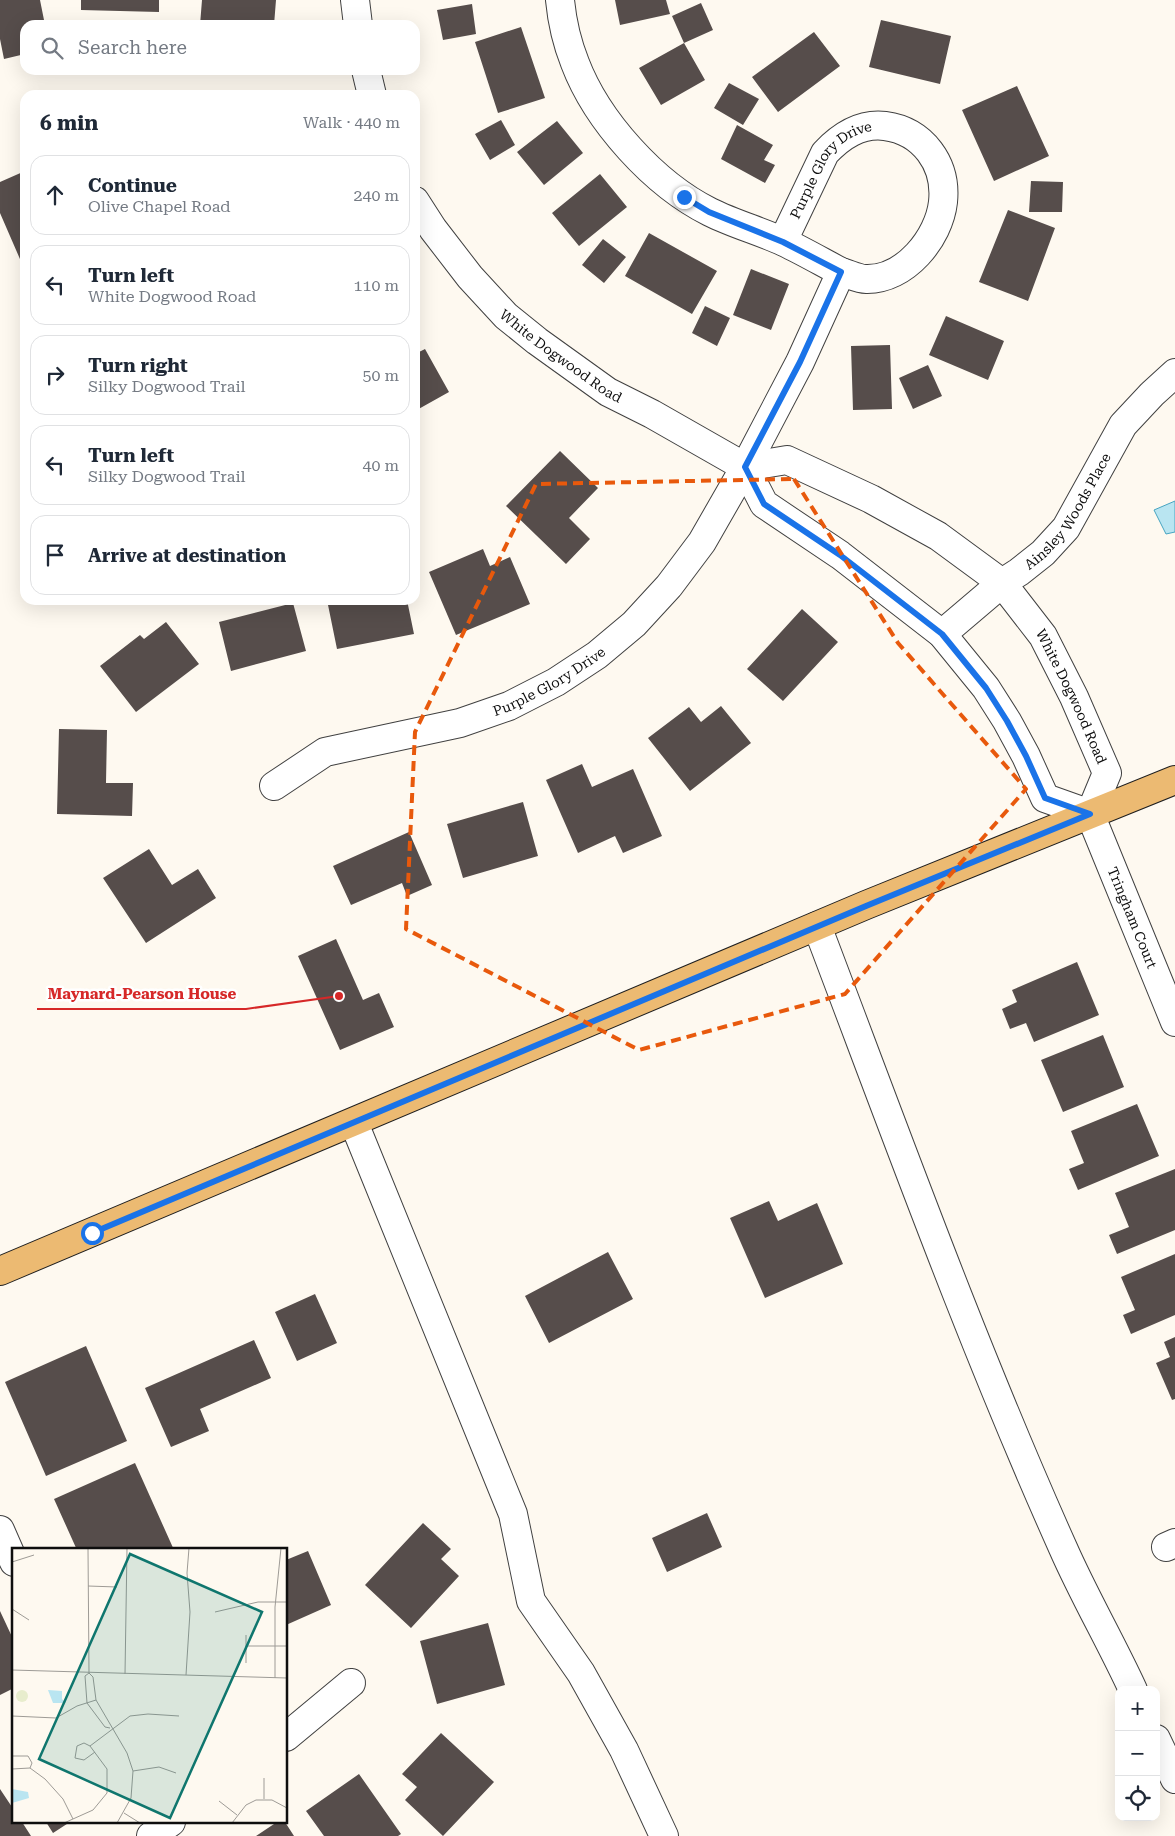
<!DOCTYPE html>
<meta charset="utf-8">
<style>
:root{--surface:#fff;--page:#f6f6f7;--text:#1f2937;--muted:#747a83;--line:#e0e1e3}
body{margin:0;font-family:"Roboto Serif",serif;background:var(--page);color:var(--text)}
.controls{position:absolute;right:15px;bottom:15px;display:grid;overflow:hidden;border-radius:10px;box-shadow:0 5px 20px #0002}
.controls button{width:45px;height:45px;display:grid;place-items:center;padding:0;border:0;border-bottom:1px solid var(--line);background:var(--surface);color:var(--text);font:25px sans-serif}
.stop{position:absolute;width:15px;height:15px;margin:-11px;border:4px solid #1a73e8;border-radius:50%;background:#fff}
.stop.end{background:#1a73e8;border-color:#fff;box-shadow:0 1px 5px #0008}
.list{margin:0;padding:0;list-style:none}
h2{display:flex;justify-content:space-between;align-items:center;height:65px;margin:0;padding:0 20px;font-size:21px}
h2 small{font-size:16px;font-weight:400;color:var(--muted)}
.list li{display:grid;grid-template-columns:32px 1fr auto;gap:15px;align-items:center;box-sizing:border-box;height:80px;margin:0 10px 10px;padding:0 10px;border:1px solid var(--line);border-radius:15px}
.list b{display:block;font-size:19px;white-space:nowrap}
.list p{margin:0;font-size:16px;white-space:nowrap;color:var(--muted)}
.list em{font-size:16px;font-style:normal;color:var(--muted)}
.icon{flex:none;width:28px;height:28px;fill:none;stroke:currentColor;stroke-width:2;stroke-linecap:round;stroke-linejoin:round}
.map{position:relative;flex:none;width:1175px;height:1836px;overflow:hidden}
.search{position:absolute;background:var(--surface);box-shadow:0 5px 20px #0002;left:20px;top:20px;width:400px;height:55px;display:flex;align-items:center;gap:12px;box-sizing:border-box;padding:0 18px;border-radius:15px;color:var(--muted);font-size:19px}
.panel{position:absolute;background:var(--surface);box-shadow:0 5px 20px #0002;left:20px;top:90px;width:400px;height:515px;border-radius:15px}
.map>svg:first-child{display:block}
.water{fill:#b9e5f1;stroke:#47a4c1}
.building{fill:#564d4b}
.lines{fill:none;stroke-linecap:round;stroke-linejoin:round}
.minor-casing{stroke:#414141;stroke-width:30}
.major-casing{stroke:#1f1f1f;stroke-width:30}
.minor{stroke:#fff;stroke-width:28}
.major{stroke:#ecba72;stroke-width:28}
.route{stroke:#1a73e8;stroke-width:6}
.marked{fill:none;stroke:#e8590c;stroke-width:4;stroke-dasharray:10 6;stroke-linejoin:round}
.labels{text-anchor:middle;dominant-baseline:central;stroke-width:5;stroke-linejoin:round;paint-order:stroke}
.street-label{font-size:14px;fill:#0e0e0e;stroke:#fff}
.inset-road{fill:none;stroke:#9e9b96;stroke-width:1}
.view{fill:#0f766e;fill-opacity:0.15;stroke:#0f766e;stroke-width:2.5}
.inset-edge{fill:none;stroke:#0e0e0e;stroke-width:2.5}
.leader{fill:none;stroke:#d62828;stroke-width:2}
.callout-dot{fill:#d62828;stroke:#fff;stroke-width:2}
.callout-label{font-size:15px;text-anchor:middle;font-weight:bold;fill:#d62828;stroke:#fff;stroke-width:5;stroke-linejoin:round;paint-order:stroke}
</style>
<div class="map">
<svg width="1175" height="1836" viewBox="0 0 1175 1836">
<rect width="100%" height="100%" fill="#fef9f0"/>
<path class="water" d="M1175,501V532L1166,534L1154,510Z"/>
<path class="building" d="M0,0H40L45,25H25V54L4,59L0,39Z
M81,0H159V12L81,10Z
M202,0H276L274,25H200Z
M615,0H666L670,14L620,25Z
M701,3L713,30L684,43L672,16Z
M472,4L476,34L443,40L437,10Z
M881,20L951,36L940,84L869,67Z
M521,27L545,98L498,113L475,42Z
M814,32L840,66L778,112L752,77Z
M684,43L705,80L661,105L639,68Z
M729,83L759,99L743,125L714,108Z
M1017,86L1049,156L994,181L962,110Z
M501,120L515,145L490,160L475,134Z
M557,121L583,153L544,185L517,152Z
M737,125L773,145L764,160L775,165L765,183L721,159Z
M25,171V265L23,266L0,213V182Z
M600,174L627,207L579,246L552,213Z
M1031,181L1063,182L1062,212H1029Z
M1008,210L1055,228L1028,301L979,282Z
M649,233L717,271L692,314L625,276Z
M603,239L626,257L604,283L582,265Z
M751,269L789,284L771,330L733,315Z
M705,306L730,318L717,346L692,333Z
M946,316L1004,341L988,380L929,355Z
M890,345L892,409L853,410L851,346Z
M425,349L449,392L415,411V354Z
M928,365L942,396L913,409L899,378Z
M560,451L598,488L569,518L590,539L566,564L506,506Z
M483,549L490,566L510,557L530,604L456,635L429,572Z
M327,600H407L414,634L337,649Z
M293,603L306,651L231,671L219,622Z
M802,609L838,642L783,701L747,669Z
M166,622L199,664L136,712L100,666L140,635L144,639Z
M721,706L751,743L690,791L648,738L689,707L701,722Z
M59,729L107,730L106,783H133L132,816L57,814Z
M582,764L592,787L633,769L662,836L623,853L615,836L578,853L546,780Z
M523,802L538,856L463,878L447,824Z
M409,832L432,885L407,896L402,883L351,905L333,866Z
M149,849L172,885L198,869L216,898L146,943L103,878Z
M336,939L363,1000L379,993L394,1027L340,1050L298,956Z
M1077,962L1099,1015L1034,1042L1026,1023L1010,1029L1002,1009L1017,1002L1012,990Z
M1103,1035L1124,1087L1063,1112L1041,1060Z
M1137,1104L1159,1156L1078,1190L1069,1169L1084,1163L1071,1131Z
M1175,1169V1230L1117,1254L1109,1235L1129,1227L1115,1193Z
M769,1201L778,1221L817,1203L843,1264L765,1298L730,1218Z
M608,1252L633,1299L549,1343L525,1296Z
M1175,1254V1315L1131,1334L1123,1315L1135,1310L1121,1277Z
M315,1294L337,1343L297,1361L275,1312Z
M1175,1337V1399L1172,1400L1156,1363L1170,1357L1164,1342Z
M254,1340L271,1378L200,1409L209,1431L171,1447L145,1388Z
M86,1346L127,1441L46,1476L5,1382Z
M135,1463L174,1550H77L54,1499Z
M707,1513L722,1547L667,1572L652,1538Z
M423,1523L451,1549L441,1559L459,1576L411,1628L365,1585Z
M308,1551L331,1605L286,1625V1560Z
M0,1611L14,1641V1688L0,1695Z
M488,1623L505,1685L437,1704L420,1641Z
M441,1733L494,1782L443,1836L405,1800L417,1787L402,1774Z
M359,1774L401,1834L398,1836H324L306,1811Z
M0,1789L14,1810V1822H22L31,1836H0Z
M46,1822H70L53,1833Z
M277,1822H285L294,1836H256Z"/>
<g class="lines">
<defs>
<g id="minor">
<path d="M355,0L358,25"/>
<path d="M366,70L372,95"/>
<path id="s1" d="M415,201L433,229L470,277L506,316L537,341L608,392L652,414L745,467L764,504L840,555L942,634L986,688L1007,721L1026,756L1045,798L1090,814"/>
<path id="s2" d="M783,241L825,153C841,136 860,123 885,126C923,131 947,164 943,202C939,238 905,280 866,279C858,279 849,274 841,272"/>
<path id="s3" d="M745,467L787,460L871,499L938,536L1002,583L1043,636L1074,697L1107,773L1090,814"/>
<path id="s4" d="M942,634L1002,583L1019,572L1043,553L1066,528L1123,425L1152,394L1175,373"/>
<path id="s5" d="M274,786L325,752L460,723L509,706L556,682L597,655L634,624L669,586L702,542L745,467L800,362L841,272C822,262 803,251 784,242C760,231 734,224 710,212C654,184 597,121 575,63C567,43 562,21 560,0"/>
<path id="s6" d="M1090,814L1175,1022"/>
<path d="M817,926C896,1134 972,1345 1063,1548C1084,1596 1111,1642 1133,1690"/>
<path d="M354,1123L513,1514L531,1601L581,1673L624,1750L664,1836"/>
<path d="M0,1530L14,1562"/>
<path d="M1166,1547L1175,1543"/>
<path d="M286,1737L351,1683"/>
<path d="M1156,1739L1175,1779"/>
<path d="M151,1836L171,1822"/>
</g>
<path id="major" d="M0,1271L866,905L1175,780"/>
</defs>
<use href="#minor" class="minor-casing"/>
<use href="#major" class="major-casing"/>
<use href="#minor" class="minor"/>
<use href="#major" class="major"/>
</g>
<g class="lines">
<path class="route" d="M92,1233L866,906L1090,814L1045,798L1026,756L1007,721L986,688L942,634L840,555L764,504L745,467L800,362L841,272L783,242L709,212L684,197"/>
</g>
<path class="marked" d="M794,479L898,643L1026,789L845,994L639,1050L406,929L415,732L536,484Z"/>
<g class="labels">
<g class="street-label">
<text stroke="none"><textPath href="#s2" startOffset="89">Purple Glory Drive</textPath></text>
<text stroke="none"><textPath href="#s1" startOffset="215">White Dogwood Road</textPath></text>
<text stroke="none"><textPath href="#s4" startOffset="178">Ainsley Woods Place</textPath></text>
<text stroke="none"><textPath href="#s5" startOffset="298">Purple Glory Drive</textPath></text>
<text stroke="none"><textPath href="#s3" startOffset="425">White Dogwood Road</textPath></text>
<text stroke="none"><textPath href="#s6" startOffset="112">Tringham Court</textPath></text>
</g>
</g>
<g transform="translate(12 1548)">
<rect width="275" height="275" fill="#fef9f0"/>
<path d="M4 148a6 6 0 1 1 12 0a6 6 0 1 1-12 0Z" fill="#e8edcd"/>
<path d="M36,142L50,143V151L54,155H41ZM0,241L16,244L17,250L0,255Z" fill="#b9e5f1"/>
<path class="inset-road" d="M76,1L77,125M0,14L22,7M76,38L105,39M0,61L17,72M203,64L246,54H275M234,98H275M234,115V87M0,122L275,130M77,125L81,129L84,152L115,205L121,223L119,250L105,275M77,125L73,128L75,155L93,179L98,180M113,126L115,0M174,127L178,64L175,25L177,0M263,130V59L269,0M0,168L44,170L65,158L84,152M78,198L72,195L65,198L63,210L72,212L83,204M0,208H16L20,215L18,220M0,221L18,220L33,231L51,251L61,271M121,223L147,219L164,225M252,251V230M207,253L225,267M112,265L128,275M52,275L81,262L95,245V221L78,198L118,168L136,166L167,168M220,275L234,257L244,252H260L275,260"/>
<path class="view" d="M118,6L250,64L158,270L27,211Z"/>
<rect width="275" height="275" class="inset-edge"/>
</g>
<path class="leader" d="M339 996L246 1009H37"/>
<circle class="callout-dot" cx="339" cy="996" r="5"/>
<g class="callout-label">
<text x="142" y="999">Maynard-Pearson House</text>
</g>
</svg>
<div class="controls">
<button>+</button>
<button>−</button>
<button><svg class="icon" aria-label="locate" viewBox="0 0 24 24"><circle cx="12" cy="12" r="6"/><path d="M12 2v4M12 18v4M2 12h4M18 12h4"/></svg></button>
</div>
<div class="stop" style="left:92px;top:1233px"></div>
<div class="stop end" style="left:684px;top:197px"></div>
<div class="search"><svg class="icon" aria-label="search" viewBox="0 0 24 24"><circle cx="10" cy="10" r="6"/><path d="M15 15l6 6"/></svg>Search here</div>
<section class="panel">
<h2>6 min<small>Walk · 440 m</small></h2>
<ul class="list">
<li><svg class="icon" aria-label="ahead" viewBox="0 0 24 24"><path d="M12 20V5M6 11l6-6 6 6"/></svg><div><b>Continue</b><p>Olive Chapel Road</p></div><em>240 m</em></li>
<li><svg class="icon" aria-label="left" viewBox="0 0 24 24"><path d="M17 20v-9H6M10 6l-5 5 5 5"/></svg><div><b>Turn left</b><p>White Dogwood Road</p></div><em>110 m</em></li>
<li><svg class="icon" aria-label="right" viewBox="0 0 24 24"><path d="M7 20v-9h11M14 6l5 5-5 5"/></svg><div><b>Turn right</b><p>Silky Dogwood Trail</p></div><em>50 m</em></li>
<li><svg class="icon" aria-label="left" viewBox="0 0 24 24"><path d="M17 20v-9H6M10 6l-5 5 5 5"/></svg><div><b>Turn left</b><p>Silky Dogwood Trail</p></div><em>40 m</em></li>
<li><svg class="icon" aria-label="arrive" viewBox="0 0 24 24"><path d="M6 21V4h12l-3 4 3 4H6"/></svg><div><b>Arrive at destination</b></div></li>
</ul>
</section>
</div>
